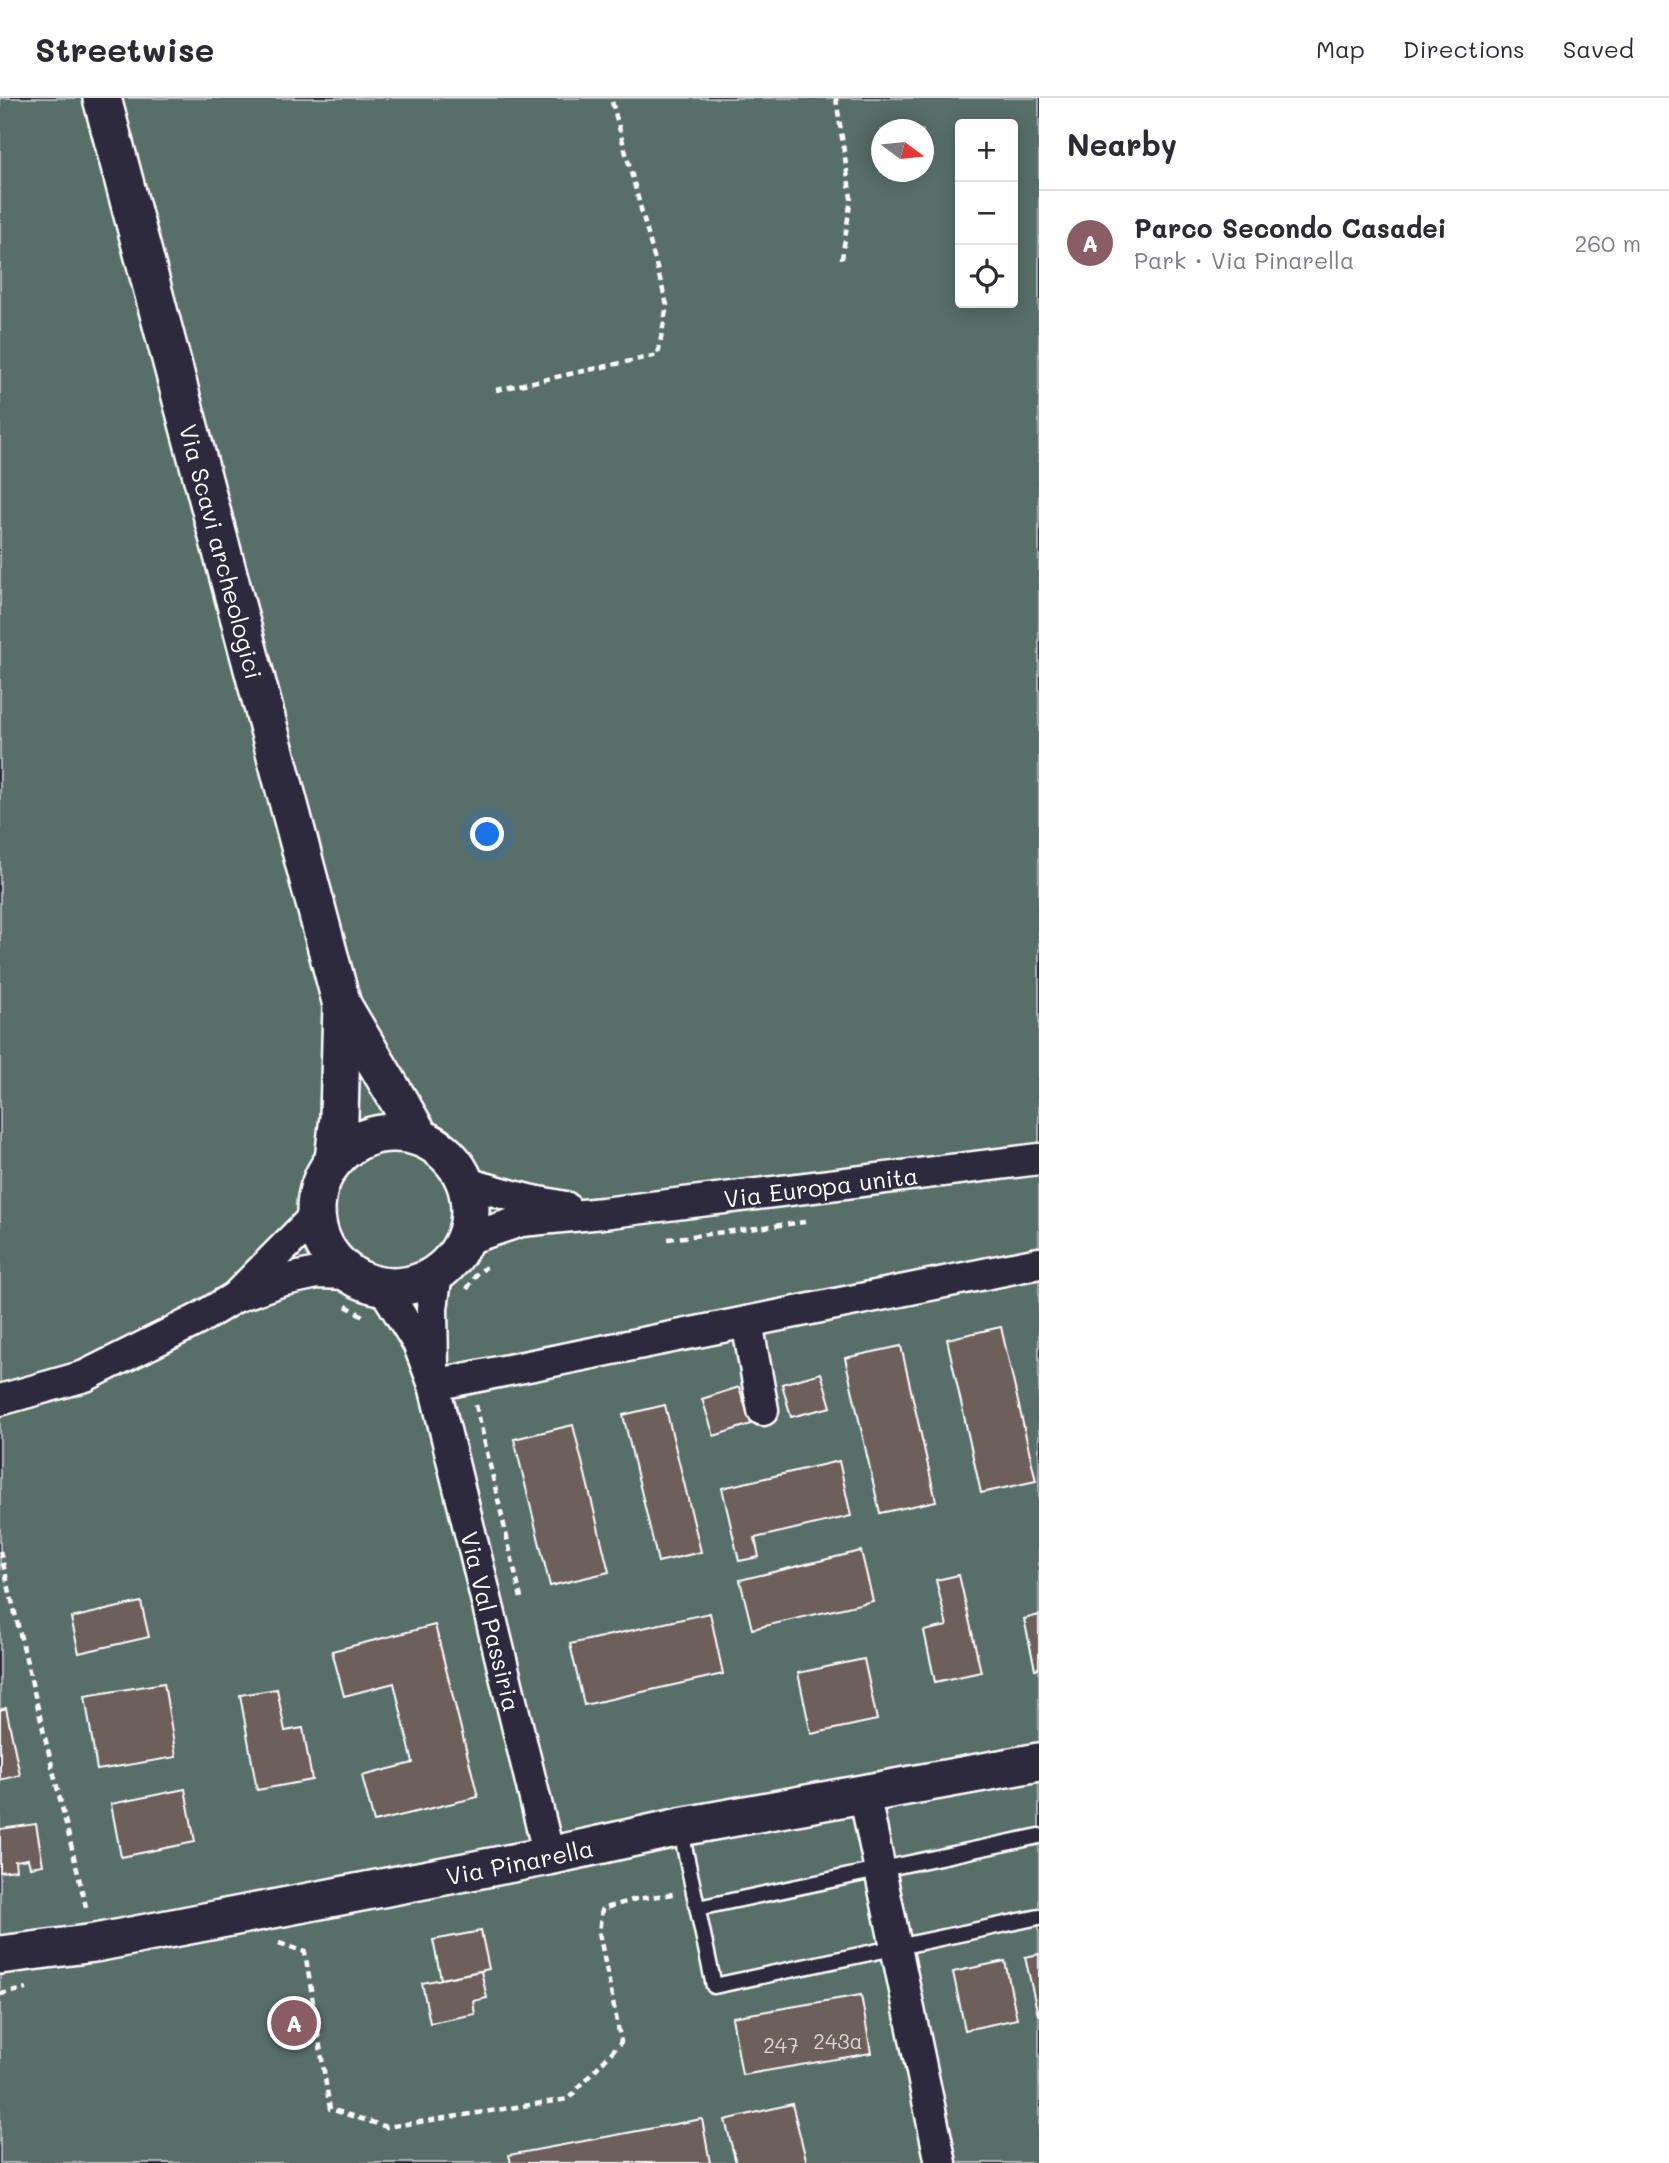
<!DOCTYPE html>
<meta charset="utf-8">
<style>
:root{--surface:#fff;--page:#f2f2f3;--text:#2b2b33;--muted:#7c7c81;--line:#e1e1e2;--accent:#8a5d65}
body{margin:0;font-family:Mali,sans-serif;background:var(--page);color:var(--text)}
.controls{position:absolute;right:21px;top:21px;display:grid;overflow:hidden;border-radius:7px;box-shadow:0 4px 18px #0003}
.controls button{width:63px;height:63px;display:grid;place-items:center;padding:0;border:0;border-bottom:2px solid var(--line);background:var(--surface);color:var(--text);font:35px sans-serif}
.compass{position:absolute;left:871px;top:21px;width:63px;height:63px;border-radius:50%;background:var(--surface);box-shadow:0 4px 18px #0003;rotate:105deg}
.you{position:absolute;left:488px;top:737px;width:24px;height:24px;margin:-18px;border:5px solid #fff;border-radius:50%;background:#1a73e8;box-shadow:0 0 0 10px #1a73e833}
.badge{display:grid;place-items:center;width:46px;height:46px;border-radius:50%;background:var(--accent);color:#fff;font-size:23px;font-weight:700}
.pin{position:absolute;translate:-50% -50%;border:4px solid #fff;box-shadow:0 2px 7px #0006}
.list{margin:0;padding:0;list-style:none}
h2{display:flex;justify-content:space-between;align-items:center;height:91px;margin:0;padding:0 28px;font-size:30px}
h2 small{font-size:23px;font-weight:400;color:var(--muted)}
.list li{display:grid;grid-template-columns:46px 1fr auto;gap:21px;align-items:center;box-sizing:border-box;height:105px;padding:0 28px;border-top:2px solid var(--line)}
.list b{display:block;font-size:26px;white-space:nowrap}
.list p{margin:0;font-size:23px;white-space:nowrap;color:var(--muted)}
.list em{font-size:23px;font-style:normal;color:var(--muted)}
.icon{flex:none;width:38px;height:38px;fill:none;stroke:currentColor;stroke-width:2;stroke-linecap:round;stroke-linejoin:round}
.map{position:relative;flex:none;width:1039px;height:2065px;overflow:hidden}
header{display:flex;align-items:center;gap:42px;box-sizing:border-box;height:98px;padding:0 35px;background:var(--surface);border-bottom:2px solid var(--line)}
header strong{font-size:33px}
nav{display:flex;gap:38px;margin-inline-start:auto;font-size:24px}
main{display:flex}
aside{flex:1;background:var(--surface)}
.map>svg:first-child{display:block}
.green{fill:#596e67;stroke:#acb6b3;stroke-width:2;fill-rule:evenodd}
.building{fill:#6d5e5a;stroke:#fff;stroke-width:2}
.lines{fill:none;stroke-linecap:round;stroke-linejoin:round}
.service-casing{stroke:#fff;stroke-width:19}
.minor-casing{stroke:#fff;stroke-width:35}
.tertiary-casing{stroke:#fff;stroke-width:42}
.path{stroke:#fff;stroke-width:4.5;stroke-dasharray:7 5;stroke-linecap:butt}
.service{stroke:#2f2a3d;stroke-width:14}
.minor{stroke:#2f2a3d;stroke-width:30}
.tertiary{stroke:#2f2a3d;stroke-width:37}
.labels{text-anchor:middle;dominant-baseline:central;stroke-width:6;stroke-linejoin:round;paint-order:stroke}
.number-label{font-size:21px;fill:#dad7d6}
.street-label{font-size:24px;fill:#fff;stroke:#2f2a3d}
</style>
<header>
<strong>Streetwise</strong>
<nav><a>Map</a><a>Directions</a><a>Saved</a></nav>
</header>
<main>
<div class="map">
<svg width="1039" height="2065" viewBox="0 0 1039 2065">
<rect width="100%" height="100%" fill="#2f2a3d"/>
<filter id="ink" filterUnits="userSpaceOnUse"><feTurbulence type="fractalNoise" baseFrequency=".0143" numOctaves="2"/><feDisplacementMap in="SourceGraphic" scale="14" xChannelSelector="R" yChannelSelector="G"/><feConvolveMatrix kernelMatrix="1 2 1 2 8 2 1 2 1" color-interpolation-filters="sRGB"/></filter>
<g filter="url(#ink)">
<path class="green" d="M0,0H1039V2065H0ZM960,26H1013V205H960ZM881,32H923V74H881Z"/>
<path class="building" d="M1001,1229L1036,1383L981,1395L947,1241Z
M901,1248L936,1403L880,1415L845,1260Z
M821,1275L831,1309L791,1319L782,1286Z
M739,1289L751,1326L714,1338L702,1301Z
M665,1307L701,1454L658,1464L623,1317Z
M573,1327L609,1474L550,1488L514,1341Z
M839,1363L851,1418L755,1440L759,1459L739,1463L722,1390Z
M861,1453L873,1503L752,1531L740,1482Z
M959,1477L981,1574L935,1584L924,1533L947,1528L936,1482Z
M141,1504L149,1539L79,1555L71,1520Z
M710,1515L723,1576L584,1607L570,1546Z
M1039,1517V1570L1035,1571L1024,1521Z
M435,1527L478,1699L374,1724L362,1678L413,1665L394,1585L344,1598L332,1553Z
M864,1561L877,1622L811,1636L798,1575Z
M164,1585L176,1659L97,1672L85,1598Z
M277,1591L285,1633L303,1630L312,1682L257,1692L240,1597Z
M6,1610L20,1677L0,1682V1612Z
M185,1691L195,1744L121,1759L111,1706Z
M36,1726L43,1767L30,1769L28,1761L15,1763L16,1772L0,1774V1731Z
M481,1833L489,1871L441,1881L433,1842Z
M1039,1856V1917H1038L1025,1859Z
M1005,1863L1017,1921L965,1932L953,1874Z
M481,1873L487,1900L473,1903L475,1916L430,1925L422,1885Z
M861,1897L871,1955L742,1977L732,1919Z
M792,2006L807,2065H736L725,2022Z
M702,2021L710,2065H511L509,2057Z"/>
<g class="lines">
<defs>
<path id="service" d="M680,1729L714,1888L1039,1819
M698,1810L1039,1738"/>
<g id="minor">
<path d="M466,1085L528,1102L565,1109"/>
<path d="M316,1117L235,1199L280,1183L317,1175L350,1176"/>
<path id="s1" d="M464,1142L521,1123L603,1115L1039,1061"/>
<path id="s2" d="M383,1189L418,1245L434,1287L549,1758"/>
<path d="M747,1224L763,1312"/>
<path d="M433,1269L432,1210L437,1175"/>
<path d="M434,1287L1039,1165"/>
<path d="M0,1302L85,1278L197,1222L235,1199"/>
<path d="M864,1695L941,2065"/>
</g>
<g id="tertiary">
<path id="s3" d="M102,0L342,907L339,1019L334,1062"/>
<path d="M342,907L420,1039"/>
<circle cx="393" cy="1112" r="77"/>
<path id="s4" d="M0,1857L95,1845L549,1758L680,1729L1039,1664"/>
</g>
</defs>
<use href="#service" class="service-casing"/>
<use href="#minor" class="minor-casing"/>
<use href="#tertiary" class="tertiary-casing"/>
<path class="path" d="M836,0L851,100L842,161
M496,292L658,257L667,207L611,0
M668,1141L805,1124
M467,1191L476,1177L486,1169
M346,1208L363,1218
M476,1307L521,1500
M0,1453L87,1813
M279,1845L305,1854L330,2011L387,2029L568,2001L621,1944L599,1834L602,1811L636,1801L673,1796
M0,1896L27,1891"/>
<use href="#service" class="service"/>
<use href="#minor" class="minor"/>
<use href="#tertiary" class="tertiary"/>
</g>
</g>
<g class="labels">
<g class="number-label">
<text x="838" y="1942">243a</text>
<text x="781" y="1946">247</text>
</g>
<g class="street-label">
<text stroke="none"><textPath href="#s3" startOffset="469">Via Scavi archeologici</textPath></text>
<text stroke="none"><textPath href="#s1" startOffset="362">Via Europa unita</textPath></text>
<text stroke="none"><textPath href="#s2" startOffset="354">Via Val Passiria</textPath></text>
<text stroke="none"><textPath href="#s4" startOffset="528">Via Pinarella</textPath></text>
</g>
</g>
</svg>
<div class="controls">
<button>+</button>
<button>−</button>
<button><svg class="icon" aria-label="locate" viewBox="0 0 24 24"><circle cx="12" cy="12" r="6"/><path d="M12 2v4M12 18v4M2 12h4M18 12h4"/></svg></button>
</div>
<svg class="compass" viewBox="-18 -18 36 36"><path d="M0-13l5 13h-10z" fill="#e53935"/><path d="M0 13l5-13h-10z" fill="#7c7c81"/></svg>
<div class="you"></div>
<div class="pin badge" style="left:294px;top:1925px">A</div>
</div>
<aside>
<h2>Nearby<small></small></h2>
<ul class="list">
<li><span class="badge">A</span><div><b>Parco Secondo Casadei</b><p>Park · Via Pinarella</p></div><em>260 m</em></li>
</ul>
</aside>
</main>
